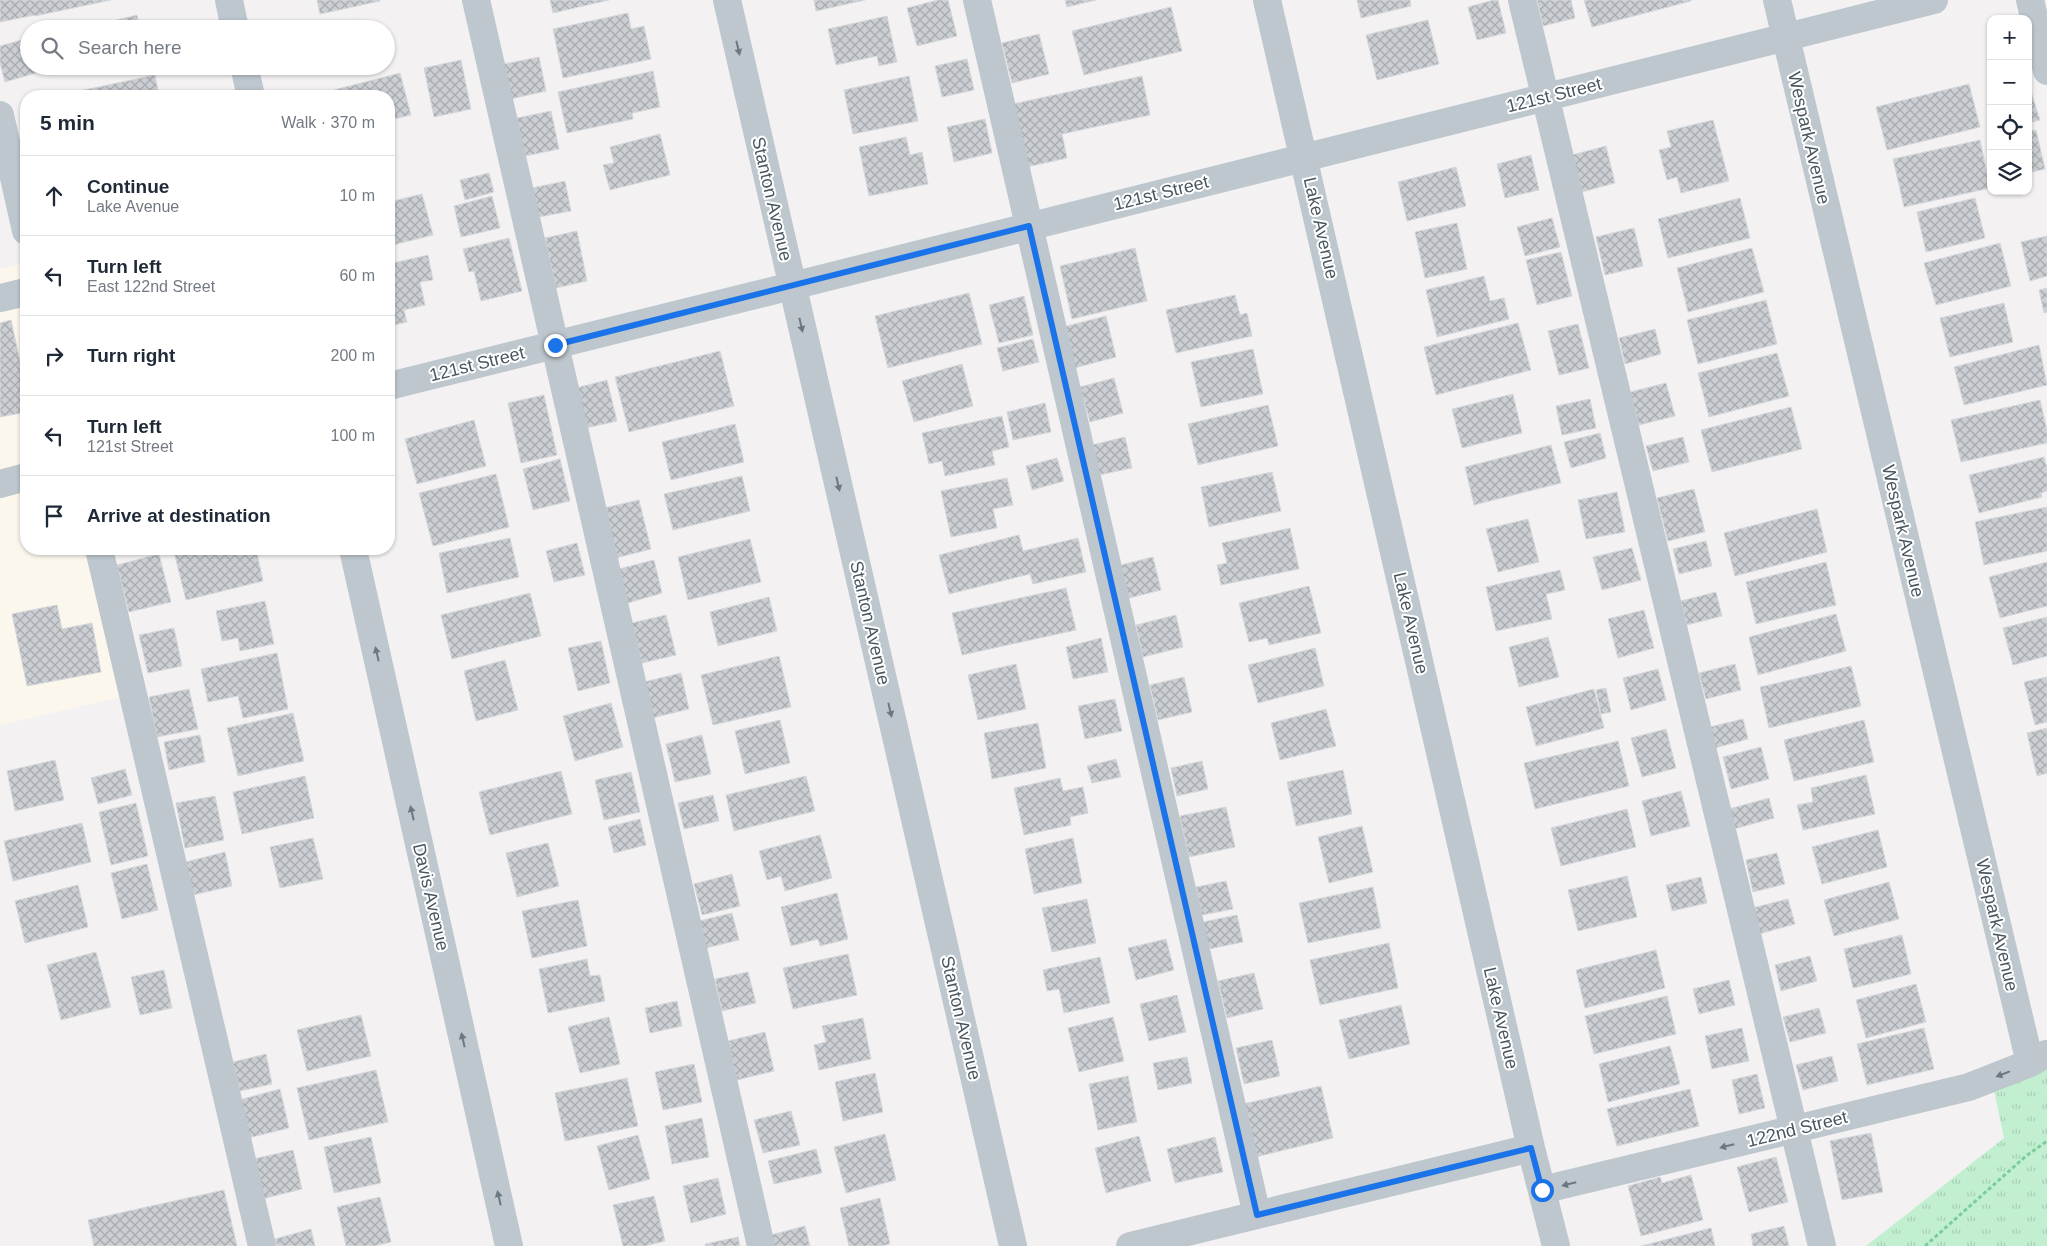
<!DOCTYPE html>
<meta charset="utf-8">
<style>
:root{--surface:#fff;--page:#f2f2f3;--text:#1f2937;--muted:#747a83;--line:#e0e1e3}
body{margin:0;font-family:Arial,sans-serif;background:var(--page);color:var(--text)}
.controls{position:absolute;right:15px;top:15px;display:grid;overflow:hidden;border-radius:10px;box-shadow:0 1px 4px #0004}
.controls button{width:45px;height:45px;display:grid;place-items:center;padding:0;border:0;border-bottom:1px solid var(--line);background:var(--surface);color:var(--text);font:25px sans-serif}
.stop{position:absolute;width:15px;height:15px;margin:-11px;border:4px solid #1a73e8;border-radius:50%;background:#fff}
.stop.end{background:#1a73e8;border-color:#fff;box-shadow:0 1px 5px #0008}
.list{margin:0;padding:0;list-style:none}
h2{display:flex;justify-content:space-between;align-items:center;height:65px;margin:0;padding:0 20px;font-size:21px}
h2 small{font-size:16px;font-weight:400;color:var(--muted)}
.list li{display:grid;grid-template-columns:32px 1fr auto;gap:15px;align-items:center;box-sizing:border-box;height:80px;padding:0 20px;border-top:1px solid var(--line)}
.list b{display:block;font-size:19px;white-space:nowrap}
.list p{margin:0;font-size:16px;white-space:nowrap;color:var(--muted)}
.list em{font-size:16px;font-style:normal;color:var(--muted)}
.icon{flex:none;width:28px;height:28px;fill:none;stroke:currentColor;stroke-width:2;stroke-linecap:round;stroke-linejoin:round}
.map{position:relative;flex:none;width:2047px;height:1246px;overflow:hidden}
.search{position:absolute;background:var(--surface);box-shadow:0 1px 4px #0004;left:20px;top:20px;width:375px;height:55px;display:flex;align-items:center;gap:12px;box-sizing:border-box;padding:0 18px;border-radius:28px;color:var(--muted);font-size:19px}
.panel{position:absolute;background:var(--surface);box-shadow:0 1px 4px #0004;left:20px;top:90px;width:375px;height:465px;border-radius:20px}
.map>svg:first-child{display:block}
.commercial{fill:#fcf7ed}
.grass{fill:url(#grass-tufts)}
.building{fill:url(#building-cross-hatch);stroke:#d6d8dc}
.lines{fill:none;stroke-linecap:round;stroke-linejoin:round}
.path{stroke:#7bcc9e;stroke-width:3;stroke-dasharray:4 2.5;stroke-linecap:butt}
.minor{stroke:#bdc7cd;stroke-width:28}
.oneway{fill:#6c7880}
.route{stroke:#1a73e8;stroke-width:6}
.labels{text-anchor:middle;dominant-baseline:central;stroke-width:4;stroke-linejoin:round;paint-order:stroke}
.street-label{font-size:18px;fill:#49565f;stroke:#fff}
</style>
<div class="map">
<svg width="2047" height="1246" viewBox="0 0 2047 1246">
<defs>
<pattern id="grass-tufts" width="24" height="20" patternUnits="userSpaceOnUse" patternTransform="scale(1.25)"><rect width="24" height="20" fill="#c2efd0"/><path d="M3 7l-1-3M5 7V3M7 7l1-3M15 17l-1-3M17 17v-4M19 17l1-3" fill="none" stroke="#a8cfb5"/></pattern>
<pattern id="building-cross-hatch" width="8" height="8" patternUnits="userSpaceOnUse" patternTransform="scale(1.25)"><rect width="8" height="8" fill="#cbcfd3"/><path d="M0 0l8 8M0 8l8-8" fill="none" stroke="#a7abae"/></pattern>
</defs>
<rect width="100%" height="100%" fill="#f4f1f2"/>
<path class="commercial" d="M26,263V549H115L147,691L0,725V269Z"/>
<path class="grass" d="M2047,1067V1246H1866L2004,1138L1994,1091Z"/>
<path class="building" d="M0,0H111L35,16V15L0,22Z
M317,0H380V1L320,14Z
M550,0H609L553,13Z
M814,0H865L816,11Z
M938,0H948L957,36L917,46L907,8Z
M1065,0H1096L1067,7Z
M1357,0H1410L1411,6L1361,18Z
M1494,0H1498L1506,33L1477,40L1468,7Z
M1537,0H1571L1575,18L1543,26Z
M1584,0H1691V1L1592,27Z
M1171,7L1182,51L1084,75L1072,31Z
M628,13L631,29L644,26L651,59L563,78L553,29Z
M137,15L140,29H81Z
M887,16L897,62L879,66L877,56L836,65L828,29Z
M359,20L362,29H323Z
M1428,20L1439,64L1377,80L1366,35Z
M1039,34L1049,74L1012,83L1002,43Z
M29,38V66H45L46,70L5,82L0,63V46Z
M539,57L546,91L511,99L504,64Z
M967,59L974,90L942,97L935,66Z
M461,60L471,109L434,117L424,68Z
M47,66H87L49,75Z
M653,71L660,107L632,113L633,119L567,133L558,92Z
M400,73L411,115L389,120V96H336L334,90Z
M155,75L159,96H56Z
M909,76L918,121L853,134L844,90Z
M1142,76L1150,115L1062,134L1067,158L1027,167L1013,104Z
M1969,84L1980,127L1887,150L1876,107Z
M2031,92L2040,120L2028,123V93Z
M551,111L559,149L525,156L517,118Z
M26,112V138L21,113Z
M985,119L992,153L954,162L947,127Z
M1713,120L1729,181L1681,193L1677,177L1667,180L1659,150L1671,147L1667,131Z
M2036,130L2045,169L2028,173V131Z
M660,134L670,175L610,190L603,165L614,163L610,147Z
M906,137L910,155L922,152L928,184L869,196L859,147Z
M1980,140L1990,188L1904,207L1893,159Z
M1606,146L1615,183L1582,192L1572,155Z
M1531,155L1539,190L1505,198L1497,164Z
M1456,167L1466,206L1407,221L1398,182Z
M489,173L494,192L465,200L460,180Z
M565,181L571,211L539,217L532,188Z
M422,194L433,235L389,246V202Z
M492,196L500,228L461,237L454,206Z
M1740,198L1750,238L1668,258L1658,219Z
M1975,198L1985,238L1926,252L1917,212Z
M1552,218L1560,247L1525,256L1517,227Z
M1457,223L1467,269L1425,278L1415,232Z
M1634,228L1643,266L1605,275L1596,237Z
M577,231L587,281L556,288L545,238Z
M2047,236V276L2030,281L2021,242Z
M509,238L522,291L481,301L474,271L469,272L463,249Z
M2000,243L2011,286L1936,305L1924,263Z
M1135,248L1147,301L1072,319L1060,266Z
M1752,248L1764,292L1688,312L1677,268Z
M1561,252L1572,296L1537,305L1526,260Z
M428,255L433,280L420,282L425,305L404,310L407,322L389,326V264Z
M1484,276L1490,301L1504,298L1509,319L1437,337L1426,290Z
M2047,288V312L2044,313L2039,290Z
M969,293L982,344L888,368L875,316Z
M1235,295L1240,315L1247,313L1252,336L1176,353L1166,310Z
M1024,296L1033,335L999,343L989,305Z
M1766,300L1777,344L1698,364L1687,320Z
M2004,303L2013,342L1950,357L1940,318Z
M1106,316L1116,357L1074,368L1063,327Z
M11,320L26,389V412L0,417V323Z
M1518,323L1531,370L1436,395L1424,347Z
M1578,324L1589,368L1559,375L1548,331Z
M1655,329L1661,354L1625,364L1619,338Z
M1033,339L1039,362L1003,371L997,348Z
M2039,345L2047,385L1964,405L1954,367Z
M1253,349L1263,394L1201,407L1191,362Z
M720,351L734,406L629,432L615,377Z
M1777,353L1789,396L1709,417L1698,373Z
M962,364L973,406L914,422L902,381Z
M1114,378L1123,413L1090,422L1080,387Z
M607,380L617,421L586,428L576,388Z
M1666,383L1675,416L1639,425L1630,392Z
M1513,394L1522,433L1462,448L1452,409Z
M544,395L557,455L521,463L508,403Z
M1590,399L1596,428L1562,435L1556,406Z
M2040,400L2047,430V443L1961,462L1951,420Z
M1045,403L1051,432L1013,440L1007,412Z
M1268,405L1278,446L1198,465L1188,424Z
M1791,407L1802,449L1712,472L1701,430Z
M1002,416L1009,447L992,451L995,465L945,476L942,461L929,464L922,433Z
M474,420L486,466L417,484L405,439Z
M735,424L744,462L671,480L662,442Z
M1600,433L1606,458L1571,468L1564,442Z
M1125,437L1132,468L1099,475L1092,445Z
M1683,437L1689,462L1653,471L1646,446Z
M1551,445L1561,483L1474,505L1465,467Z
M2044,457L2047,468V491L2041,493L2042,497L1979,513L1969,475Z
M1057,458L1064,481L1032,490L1026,466Z
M560,459L570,501L533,510L523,469Z
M1272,472L1281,511L1209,527L1201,487Z
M496,474L509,527L433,546L419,493Z
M742,476L750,511L673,530L664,494Z
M1007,478L1013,505L993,509L997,528L951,537L941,491Z
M1694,489L1705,532L1668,541L1657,498Z
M1617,492L1625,532L1586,539L1578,500Z
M639,500L651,549L616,558L604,508Z
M2047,507V551L1984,565L1975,522Z
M1817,509L1827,552L1735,576L1724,533Z
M1528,519L1539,562L1498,572L1486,529Z
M1290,528L1299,569L1221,585L1217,565L1227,563L1222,543Z
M1019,535L1023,551L1078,538L1086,572L1033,584L1030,574L949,594L939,555Z
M510,538L519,577L447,593L439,553Z
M750,539L761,582L688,600L678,557Z
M1706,541L1712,566L1679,574L1673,549Z
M577,543L585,575L554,582L546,551Z
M1632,548L1641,580L1602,590L1593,557Z
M188,549H256L263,581L186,600L174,552Z
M159,554L171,602L129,612L117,565Z
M1153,557L1161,590L1129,598L1121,565Z
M654,560L662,593L628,603L619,569Z
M1826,562L1836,605L1756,624L1746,582Z
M2047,562V606L2000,618L1989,577Z
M1560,570L1565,590L1546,594L1552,619L1496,631L1486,587Z
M1309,586L1321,633L1269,645L1267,638L1249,642L1239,603Z
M1066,588L1076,630L962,655L952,613Z
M1716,592L1722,616L1687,625L1681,601Z
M530,593L541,636L452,659L441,615Z
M769,597L777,631L718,646L710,612Z
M265,601L274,644L240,651L238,638L222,641L216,611Z
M57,605L62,629L92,623L101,672L27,686L12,614Z
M1644,610L1654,648L1618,658L1608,619Z
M1836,614L1846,651L1758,675L1749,637Z
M666,615L676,655L642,663L632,623Z
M1176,615L1183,647L1143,657L1136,625Z
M2047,617V656L2013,665L2003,628Z
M174,628L182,666L148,673L139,635Z
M1548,637L1559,677L1519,687L1509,647Z
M1101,638L1108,672L1073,679L1066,647Z
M601,641L610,683L578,691L568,648Z
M1315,648L1324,686L1258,703L1248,665Z
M277,653L288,709L243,718L238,696L208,702L201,669Z
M779,656L791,707L713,725L701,675Z
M505,660L518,710L476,721L464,671Z
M1016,664L1026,709L978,720L968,675Z
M1735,664L1741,690L1706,699L1699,673Z
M1851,666L1861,706L1769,728L1760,687Z
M1658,669L1666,700L1631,710L1623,678Z
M681,673L689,709L652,718L644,682Z
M1184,677L1192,712L1158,720L1150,685Z
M2047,677V722L2035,725L2024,682Z
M1606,688L1611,712L1601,714L1596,690Z
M189,689L198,729L157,737L149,697Z
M1594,689L1604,728L1536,746L1526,707Z
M1115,699L1122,731L1085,739L1078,706Z
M611,703L623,747L575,761L563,716Z
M1326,709L1336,746L1280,760L1271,723Z
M293,713L304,761L238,776L227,728Z
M1743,719L1748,739L1715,748L1710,727Z
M780,720L790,763L745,774L735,731Z
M1864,720L1874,762L1794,781L1784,740Z
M1038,723L1046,768L992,779L984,733Z
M2047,728V773L2037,776L2027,733Z
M1666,729L1676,768L1642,777L1631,738Z
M200,735L205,762L169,770L164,742Z
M702,735L711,774L675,782L666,744Z
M1618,741L1629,786L1535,809L1524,763Z
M1761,747L1769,779L1731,789L1723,757Z
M1116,759L1121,777L1092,783L1087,766Z
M55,760L64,800L15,811L7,771Z
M1202,761L1208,789L1177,796L1171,768Z
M125,769L132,795L98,804L91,778Z
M1343,770L1352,814L1296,826L1287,782Z
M561,771L572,814L490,835L479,792Z
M631,772L640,812L604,820L595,780Z
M1866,775L1875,814L1803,830L1797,805L1813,802L1811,788Z
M305,776L314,818L242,834L233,792Z
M806,776L815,811L734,831L726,795Z
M1060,778L1063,791L1083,787L1088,813L1070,817L1071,825L1024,835L1014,788Z
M1681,791L1690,826L1651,836L1642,801Z
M713,795L719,821L684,829L678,803Z
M215,796L224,840L185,848L176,803Z
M1769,798L1774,818L1734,829L1729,809Z
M136,803L148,856L111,865L99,812Z
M1226,807L1235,847L1189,857L1180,816Z
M1627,809L1636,847L1561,866L1551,828Z
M640,819L646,845L614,853L608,827Z
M82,823L91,862L13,881L4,841Z
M1362,826L1373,872L1329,883L1318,837Z
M1878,830L1887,867L1822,884L1812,847Z
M820,835L832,878L785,891L781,876L767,880L759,851Z
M313,838L323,879L280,888L270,847Z
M1073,838L1082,883L1034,894L1025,849Z
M548,843L559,886L517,897L506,853Z
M225,852L232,886L193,895L186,862Z
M1777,853L1785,884L1753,892L1746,860Z
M147,864L158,910L122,919L111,873Z
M732,874L740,906L702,915L694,884Z
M1627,876L1637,917L1578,931L1568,890Z
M1701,877L1707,903L1672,911L1666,885Z
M1226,881L1233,909L1202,915L1196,887Z
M1889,882L1899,919L1834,936L1824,900Z
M78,885L88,927L25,943L15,901Z
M1373,887L1381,928L1308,943L1299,903Z
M837,893L848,939L820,946L818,939L791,946L781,907Z
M1087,899L1096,943L1052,952L1042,908Z
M1788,899L1795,924L1759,934L1752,908Z
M578,900L587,946L532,958L522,911Z
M732,913L739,940L706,948L699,921Z
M1237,915L1243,942L1209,949L1203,922Z
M1902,935L1911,974L1853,988L1844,949Z
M1166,939L1174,970L1136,980L1128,948Z
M1389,943L1398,988L1320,1005L1310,960Z
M1656,950L1665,988L1585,1008L1576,970Z
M96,952L111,1007L61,1020L47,965Z
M848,954L857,995L793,1009L783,968Z
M1810,956L1817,981L1781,991L1775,965Z
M1100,957L1110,1003L1064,1013L1059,989L1047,991L1043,970Z
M587,959L590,976L600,975L605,1001L548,1013L539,969Z
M164,970L172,1008L140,1015L131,977Z
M748,972L756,1003L722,1011L715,979Z
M1254,973L1263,1009L1227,1018L1218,981Z
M1729,980L1735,1005L1699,1014L1693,989Z
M1916,984L1926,1022L1866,1038L1856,1000Z
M1177,995L1186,1032L1149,1041L1140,1004Z
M1667,996L1676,1034L1594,1054L1585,1016Z
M677,1001L682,1026L650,1033L645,1008Z
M1401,1005L1410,1044L1349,1059L1339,1020Z
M1819,1008L1826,1033L1790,1042L1783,1017Z
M361,1015L371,1056L307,1071L297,1030Z
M609,1017L620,1064L580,1073L568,1027Z
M1113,1017L1124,1061L1079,1072L1068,1028Z
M863,1018L871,1059L819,1070L814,1045L826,1042L822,1026Z
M1742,1028L1749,1061L1712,1069L1705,1036Z
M1924,1028L1934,1069L1867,1085L1857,1044Z
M765,1032L774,1071L737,1080L728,1041Z
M1272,1040L1280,1076L1244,1084L1236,1048Z
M1670,1046L1680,1084L1608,1102L1599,1064Z
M266,1054L272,1084L240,1091L233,1062Z
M1832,1056L1838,1081L1803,1090L1796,1065Z
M1187,1057L1192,1083L1158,1090L1153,1063Z
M694,1064L702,1102L663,1110L655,1072Z
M376,1070L388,1122L309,1140L297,1088Z
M875,1073L883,1112L843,1121L835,1082Z
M1757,1074L1765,1108L1739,1114L1732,1080Z
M1128,1076L1137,1122L1098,1130L1089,1084Z
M627,1078L638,1126L565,1141L555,1093Z
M1321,1086L1333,1138L1252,1158L1239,1105Z
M280,1089L289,1128L248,1138L239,1100Z
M1690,1089L1699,1126L1617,1146L1607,1109Z
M791,1111L800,1145L763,1153L754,1120Z
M702,1118L709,1157L672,1164L665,1126Z
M1871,1133L1883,1192L1842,1200L1830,1141Z
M885,1134L896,1180L846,1193L834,1147Z
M638,1135L650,1179L609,1190L597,1146Z
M1139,1136L1151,1181L1106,1193L1095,1148Z
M371,1137L381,1183L334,1193L324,1147Z
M1215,1137L1223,1172L1175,1183L1167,1149Z
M816,1149L822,1173L774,1184L768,1161Z
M293,1150L302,1189L258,1200L249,1160Z
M1776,1157L1788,1202L1749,1212L1737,1167Z
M1691,1175L1703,1220L1641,1236L1628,1186L1660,1177L1662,1183Z
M718,1178L726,1214L691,1223L683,1186Z
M224,1190L237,1246H94L88,1220Z
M654,1196L665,1241L645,1246H623L613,1205Z
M380,1197L391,1242L374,1246H346L337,1207Z
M880,1198L890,1244L881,1246H849L840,1208Z
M805,1226L810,1246H773L771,1235Z
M1784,1226L1789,1246H1753L1751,1234Z
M1711,1228L1715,1246H1641Z
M311,1229L315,1246H277L275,1239Z
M738,1237L740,1246H706L705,1244Z"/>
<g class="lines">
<path class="path" d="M1925,1246L2026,1156L2047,1141"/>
<path class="minor" d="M229,0L235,29
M476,0L761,1246
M727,0L1013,1246
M977,0L1257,1215
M1267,0L1531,1148L1556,1246
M1522,0L1822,1246
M1777,0L2030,1063
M2030,0L2047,71
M244,66L251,96
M0,115L26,231
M0,298L26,292
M389,386L792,286L1934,0
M0,484L26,477
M99,549L262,1246
M353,549L509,1246
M1542,1190L1969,1087L2030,1063L2046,1054
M1130,1246L1531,1148"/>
</g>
<defs><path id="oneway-solid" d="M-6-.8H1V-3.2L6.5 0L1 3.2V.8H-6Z" transform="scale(1.25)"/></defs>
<g class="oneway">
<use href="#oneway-solid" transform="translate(738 48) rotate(77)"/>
<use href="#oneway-solid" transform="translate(801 325) rotate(77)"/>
<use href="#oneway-solid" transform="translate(838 484) rotate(77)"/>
<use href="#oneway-solid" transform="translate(377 654) rotate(-103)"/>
<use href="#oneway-solid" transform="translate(890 710) rotate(77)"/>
<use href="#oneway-solid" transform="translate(412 813) rotate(-103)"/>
<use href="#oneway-solid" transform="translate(463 1040) rotate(-103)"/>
<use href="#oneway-solid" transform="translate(2003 1074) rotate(159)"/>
<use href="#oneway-solid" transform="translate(1727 1146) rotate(166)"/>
<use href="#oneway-solid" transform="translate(1569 1184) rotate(166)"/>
<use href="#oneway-solid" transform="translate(499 1198) rotate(-103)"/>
</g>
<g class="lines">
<path class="route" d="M555,345L1029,226L1257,1215L1531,1148L1542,1190"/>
</g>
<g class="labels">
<g class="street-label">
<text transform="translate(1554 95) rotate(-14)">121st Street</text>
<text transform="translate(1809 138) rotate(77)">Wespark Avenue</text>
<text transform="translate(1161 193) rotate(-14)">121st Street</text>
<text transform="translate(772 199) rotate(77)">Stanton Avenue</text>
<text transform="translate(1321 228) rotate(77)">Lake Avenue</text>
<text transform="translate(477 364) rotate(-14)">121st Street</text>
<text transform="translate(1903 531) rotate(77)">Wespark Avenue</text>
<text transform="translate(870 623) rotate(77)">Stanton Avenue</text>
<text transform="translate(1411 623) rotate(77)">Lake Avenue</text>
<text transform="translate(431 897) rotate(77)">Davis Avenue</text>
<text transform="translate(1997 925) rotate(77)">Wespark Avenue</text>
<text transform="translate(961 1018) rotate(77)">Stanton Avenue</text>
<text transform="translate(1501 1018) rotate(77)">Lake Avenue</text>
<text transform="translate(1797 1129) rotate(-14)">122nd Street</text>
</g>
</g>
</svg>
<div class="controls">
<button>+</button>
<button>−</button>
<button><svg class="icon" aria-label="locate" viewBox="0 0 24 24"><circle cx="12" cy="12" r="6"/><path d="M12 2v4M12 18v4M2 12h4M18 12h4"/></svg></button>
<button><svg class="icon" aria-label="layers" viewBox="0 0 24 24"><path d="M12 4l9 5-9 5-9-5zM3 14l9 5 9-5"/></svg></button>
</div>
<div class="stop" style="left:1542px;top:1190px"></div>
<div class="stop end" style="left:555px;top:345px"></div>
<div class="search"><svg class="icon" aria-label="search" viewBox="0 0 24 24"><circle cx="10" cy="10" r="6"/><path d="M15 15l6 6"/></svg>Search here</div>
<section class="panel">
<h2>5 min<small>Walk · 370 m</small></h2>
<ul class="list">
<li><svg class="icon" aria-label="ahead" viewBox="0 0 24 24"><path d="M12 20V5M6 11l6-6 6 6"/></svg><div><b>Continue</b><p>Lake Avenue</p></div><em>10 m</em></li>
<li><svg class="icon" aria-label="left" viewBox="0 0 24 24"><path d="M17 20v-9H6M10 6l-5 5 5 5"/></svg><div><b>Turn left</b><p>East 122nd Street</p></div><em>60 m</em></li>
<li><svg class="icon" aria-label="right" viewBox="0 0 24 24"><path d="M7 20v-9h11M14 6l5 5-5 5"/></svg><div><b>Turn right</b></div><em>200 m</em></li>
<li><svg class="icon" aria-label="left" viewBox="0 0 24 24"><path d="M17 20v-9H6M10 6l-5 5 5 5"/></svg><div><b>Turn left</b><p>121st Street</p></div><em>100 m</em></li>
<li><svg class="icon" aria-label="arrive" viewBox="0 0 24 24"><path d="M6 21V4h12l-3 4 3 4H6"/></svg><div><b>Arrive at destination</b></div></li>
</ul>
</section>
</div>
